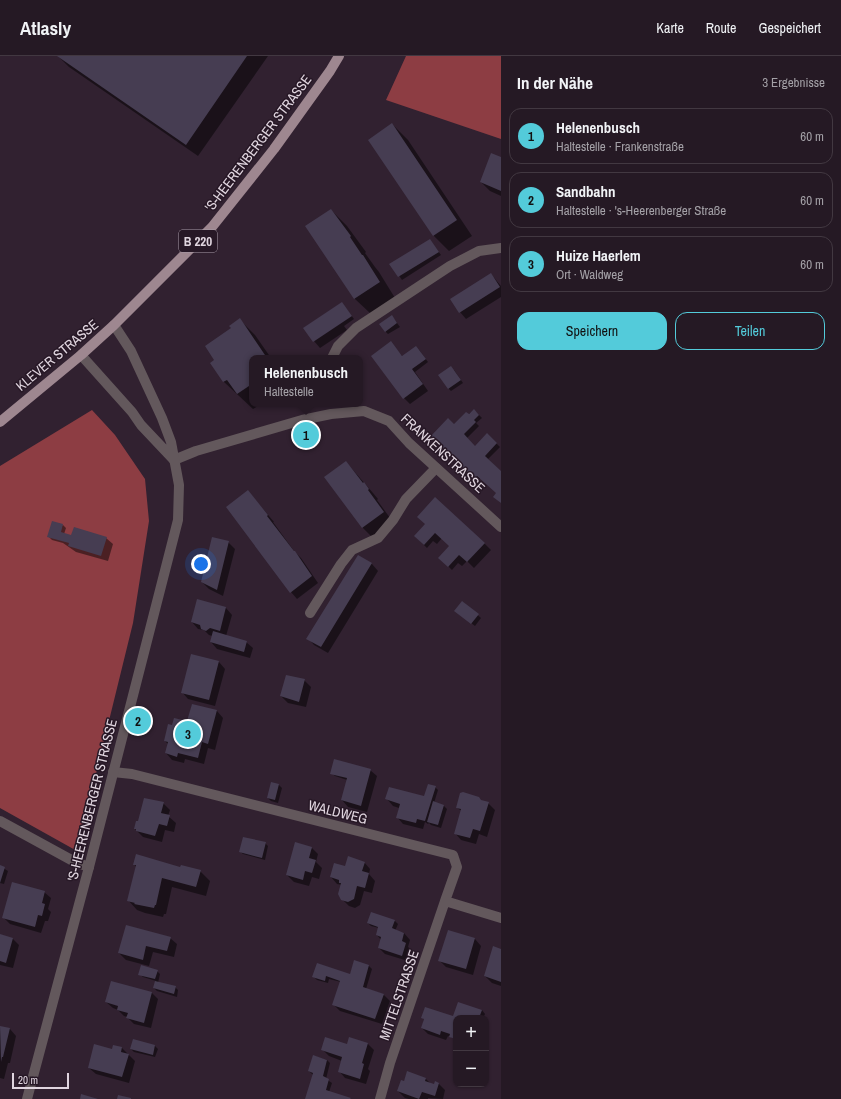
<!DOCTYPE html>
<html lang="de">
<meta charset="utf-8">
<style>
:root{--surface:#251924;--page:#2d222c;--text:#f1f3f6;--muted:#a3a0a6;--line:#423841;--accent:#53cbda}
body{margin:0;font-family:"Archivo Narrow",sans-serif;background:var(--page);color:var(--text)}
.controls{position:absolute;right:12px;bottom:12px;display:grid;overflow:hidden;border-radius:8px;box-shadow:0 1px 3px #0004}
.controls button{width:36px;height:36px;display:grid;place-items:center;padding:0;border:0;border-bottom:1px solid var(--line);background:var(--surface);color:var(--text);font:20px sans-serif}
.scale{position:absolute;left:12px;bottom:10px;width:57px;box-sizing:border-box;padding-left:4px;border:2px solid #e0d5df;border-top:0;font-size:11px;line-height:14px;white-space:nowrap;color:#e0d5df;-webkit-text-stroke:3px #271826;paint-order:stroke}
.you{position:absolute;left:201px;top:508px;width:14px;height:14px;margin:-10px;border:3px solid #fff;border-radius:50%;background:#1a73e8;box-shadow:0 0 0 6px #1a73e833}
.badge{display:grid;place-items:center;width:26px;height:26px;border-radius:50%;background:var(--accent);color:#111;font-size:13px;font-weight:700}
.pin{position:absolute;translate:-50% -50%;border:2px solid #fff;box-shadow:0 1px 4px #0006}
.popup{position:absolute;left:249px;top:299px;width:114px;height:52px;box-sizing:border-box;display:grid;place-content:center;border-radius:8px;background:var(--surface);filter:drop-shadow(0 1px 3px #0005);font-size:13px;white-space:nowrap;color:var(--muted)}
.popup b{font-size:15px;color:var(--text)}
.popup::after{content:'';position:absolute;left:50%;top:100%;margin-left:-8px;border:8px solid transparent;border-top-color:var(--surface)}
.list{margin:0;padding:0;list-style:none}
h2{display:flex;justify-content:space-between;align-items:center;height:52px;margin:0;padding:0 16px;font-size:17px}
h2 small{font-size:13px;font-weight:400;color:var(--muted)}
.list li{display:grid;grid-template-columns:26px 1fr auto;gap:12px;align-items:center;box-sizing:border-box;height:56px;margin:0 8px 8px;padding:0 8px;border:1px solid var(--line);border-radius:12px}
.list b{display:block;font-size:15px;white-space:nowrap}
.list p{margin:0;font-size:13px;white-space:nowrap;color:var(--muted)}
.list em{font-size:13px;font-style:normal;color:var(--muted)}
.actions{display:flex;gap:8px;padding:12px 16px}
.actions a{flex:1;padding:9px 0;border:1px solid var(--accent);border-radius:12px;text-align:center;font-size:14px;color:var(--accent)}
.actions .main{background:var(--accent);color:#111}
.map{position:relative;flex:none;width:501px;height:1043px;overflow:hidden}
header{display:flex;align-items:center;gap:24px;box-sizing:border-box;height:56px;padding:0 20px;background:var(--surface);border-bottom:1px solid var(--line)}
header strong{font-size:19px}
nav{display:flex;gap:22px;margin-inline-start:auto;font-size:14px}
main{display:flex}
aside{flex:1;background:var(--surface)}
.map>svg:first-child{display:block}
.forest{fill:#8d3d43}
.shadow{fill:#0007}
.building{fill:#463d52}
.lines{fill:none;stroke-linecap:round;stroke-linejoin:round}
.service{stroke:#63585c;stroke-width:10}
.minor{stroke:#63585c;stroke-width:10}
.tertiary{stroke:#63585c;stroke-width:10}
.primary{stroke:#9e8790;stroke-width:10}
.labels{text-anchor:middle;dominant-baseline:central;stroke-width:3;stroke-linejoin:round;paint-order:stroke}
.shield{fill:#271826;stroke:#a89ca8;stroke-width:1}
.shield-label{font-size:13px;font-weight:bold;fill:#e0d5df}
.street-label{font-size:14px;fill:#e0d5df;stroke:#271826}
</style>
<header>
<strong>Atlasly</strong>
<nav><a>Karte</a><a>Route</a><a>Gespeichert</a></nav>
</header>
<main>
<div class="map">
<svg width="501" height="1043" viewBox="0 0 501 1043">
<rect width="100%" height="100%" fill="#312130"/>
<path class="forest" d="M406,0H501V83L386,44Z
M92,354L115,379L145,423L149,465L133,567L77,795L0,752V410Z"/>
<path class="shadow" d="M58,0H268L198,100L69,11Z
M392,68L408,84L472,180L449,195L434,180L369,84Z
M501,102V140L490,135L481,126Z
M331,154L347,170L366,196L365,197L375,211L379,216L395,242L371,258L355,243L307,170Z
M430,184L441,199L402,224L391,208Z
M491,218L501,230V241L466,263L460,256Z
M342,247L354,263L344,270L347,274L320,292L314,285Z
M394,263L400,271L388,278L385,275Z
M240,264L255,279L271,302H252V348H261L253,353L224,326L215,305L232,273Z
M391,287L403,301L419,294L428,306L415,316L428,335L410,348L404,342Z
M454,314L463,327L451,335L448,332Z
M474,354L482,362L476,367L479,370L467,382L475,391L495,386L500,391L488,403L501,416V447L497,437L481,422L477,425L432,380L454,369Z
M346,406L373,437L378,443L377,444L393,466L372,481L363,472L325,421Z
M248,435L274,466H273L294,495L301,502L318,527L297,543L291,536Z
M426,468L484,487L491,494L474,512L467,505L462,510L458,507L452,514L440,502L451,490L442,482L437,488L433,485L427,492L415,480Z
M63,469L66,472L64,478L72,480L106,482L113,488L108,505L76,496L63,487L52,484L48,480Z
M228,486L235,493L223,540L209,533L202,526Z
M358,500L372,508L378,515L328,597L314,589L308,582Z
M463,546L481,562L475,570L459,558Z
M226,552L232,559L226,580L246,586L253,592L250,602L217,593L211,586L212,580L209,579L204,574L198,573L192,566Z
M192,599L219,606L225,613L215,650L188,643L182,636Z
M304,624L311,631L306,651L288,647L281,640Z
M192,649L217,655L223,662L215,694L208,692L204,708L185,703L184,707L172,704L166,697L168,688L165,685L188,666Z
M370,714L377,720L367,756L348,751L342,744L347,724L335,720L332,717Z
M272,727L279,729L282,732L278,747L271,745L268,742Z
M435,731L438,734L434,747L444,750L447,753L441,772L431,769L429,767L428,768L425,766L423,773L403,768L397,761L399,752L393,750L387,743L425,741Z
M482,745L488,747L495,754L487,781L479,778L476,788L461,784L455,777L462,755L457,752Z
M163,747L170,754L168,760L176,767L174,776L165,774L162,786L143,781L135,773Z
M265,787L268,790L265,804L243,798L240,795Z
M312,792L318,798L316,806L322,812L319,823L312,821L309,830L294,826L287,819Z
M364,806L370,813L369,818L375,825L372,837L364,835L360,849L355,852L349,850L342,843V829L337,828L331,821L346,812Z
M134,808L181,812L200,815L210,825L206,840L172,831L166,858H164L163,861L145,857L137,854L128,844L136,811Z
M0,810L8,815L4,828L0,827Z
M44,836L51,842L48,853L51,856L48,865H45L41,877L10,868L3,861Z
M395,865L398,868L395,875L404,877L410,884L408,891L412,894L408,905L385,898L379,892L381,884L377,879L379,872L371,870L368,867Z
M448,875L475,883L481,890L473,919L446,911L440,905Z
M0,879L13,883L19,889L13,912L0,909Z
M170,882L177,888L174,901L153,896L149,910L126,904L119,897Z
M501,894V930L492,927L485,920Z
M354,906L369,910L372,913L366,933L383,938L390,945L382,968L340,955L334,949L341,926L329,923L328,927L317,924L314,921L318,908L350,919Z
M157,915L160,918L158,927L175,931L178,934L177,941L157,935L154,932L156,925L143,921L140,918Z
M152,937L158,943L151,972L134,968L127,961L124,960L118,954L113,952L106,946Z
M482,954L485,958L483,962H457Z
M422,961L456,962V986L453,982L448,980L446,984L428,978L422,972L424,963Z
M0,971L10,973L16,980L10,1007H8L4,1023L0,1022Z
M350,982L368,988L374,994L368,1013L370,1015L366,1028L345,1022L339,1015L342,1005L329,1000L323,994L348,989Z
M114,990L122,992L135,1005L129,1027L96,1018L89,1012L113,994Z
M155,990L158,993L155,1001L134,996L131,993Z
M314,1000L327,1004L330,1007L326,1023L332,1027L329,1036L351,1043H306L313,1019L309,1015Z
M407,1017L426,1023L431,1028L435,1029V1027L439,1028L445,1034L443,1043L428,1042V1043H409L405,1042L398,1035L404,1026Z"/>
<path class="building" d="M57,0H247L186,89Z
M392,67L457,164L433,180L368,84Z
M491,97L501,101V135L480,126Z
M331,153L351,180L350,181L362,199H363L380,226L354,243L305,170Z
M430,183L439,196L398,221L389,208Z
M491,217L500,231L459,257L450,243Z
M342,246L352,260L313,286L303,272Z
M392,259L397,267L385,276L379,268Z
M240,262L267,302H252V328L237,338L227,324L223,326L210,307L214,304L205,290L231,272L229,270Z
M391,285L402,300L416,290L426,303L412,313L423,328L403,343L371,300Z
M451,310L461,324L448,333L438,319Z
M474,353L479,359L474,364L476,366L464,378L475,390L487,377L497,387L485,400L501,415V447L493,441L496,437L477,420L474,423L431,380L448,362L454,368L466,356L469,358Z
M346,405L363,427L364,426L369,433L368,434L384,456L362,472L324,421Z
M248,434L268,459L267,460L294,495H295L312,520L290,537L226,451Z
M435,441L485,487L467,506L459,499L448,511L438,502L449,490L435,477L424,489L414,480L425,468L417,461Z
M52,465L63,468L61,476L71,479L74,471L107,481L101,500L68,490L69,487L47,481Z
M212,481L229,485L217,534L201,526Z
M358,499L372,507L321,591L306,583Z
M197,543L226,551L220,575L210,572L206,575L201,573L200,569L191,566Z
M462,545L479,558L471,568L454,555Z
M213,575L247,585L244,596L210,586Z
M191,598L219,605L209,644L181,637Z
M286,619L305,623L299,646L280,640Z
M192,648L217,654L208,688L202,686L198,702L178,697L177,701L165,697L168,686L164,685L168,668L172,669L174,662L187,665Z
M334,703L371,713L361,750L341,744L347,722L330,718Z
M271,726L279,728L275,744L267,742Z
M428,728L436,730L425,765L417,763L416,767L396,762L400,748L385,743L389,731L424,740Z
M463,736L479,741L481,744L489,746L480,775L473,773L470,782L454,778L461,753L456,752L460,737Z
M144,742L164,746L161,757L170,759L167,770L159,768L155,780L136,775V773H134L136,765H138Z
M433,745L444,749L438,769L427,766Z
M243,781L266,786L262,802L239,796Z
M295,786L312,791L309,802L316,804L312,817L305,815L303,824L286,819Z
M136,798L180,811L181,809L201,814L196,831L162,822L156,849H155L154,852L134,848L135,847L127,845L136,809H133Z
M348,800L365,806L362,815L369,817L365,832L357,830L354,843L348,846L341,844L338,838L341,827H339V824L330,821L334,807L345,810Z
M0,809L5,811L0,827Z
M12,826L45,835L42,847L45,848L42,860L38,859L35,871L2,862Z
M371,856L395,864L392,872L404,877L402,885L406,887L402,900L378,892L381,881L376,879L378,871L367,867Z
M126,869L171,881L167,895L146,890L143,904L118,897Z
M448,874L475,882L466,913L438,905Z
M0,878L13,882L6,907L0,905Z
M493,890L501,893V926L484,920Z
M354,904L369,909L363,931L384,938L375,963L332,949L340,925L326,920L325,925L312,921L317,907L350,918Z
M141,909L158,914L155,923L138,919Z
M111,925L152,936L144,967L126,962L128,957L117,954L118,950L105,946Z
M155,925L176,930L174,938L153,932Z
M458,946L482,954L479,962H456V983L449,981L450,978L441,975L440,979L421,972L424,963L421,962L425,951L453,960Z
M0,970L10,972L3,1001H2L1,1006Z
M325,981L347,988L349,981L368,987L362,1007L364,1008L360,1023L338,1016L342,1001L321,994Z
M133,983L155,989L153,999L130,993Z
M94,988L112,993L113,989L122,991L121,996L129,998L122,1021L88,1012Z
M313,999L327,1004L323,1020L329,1023L326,1034L351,1042L350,1043H305L313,1017L308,1015Z
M407,1015L426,1022L425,1025L434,1028L435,1025L439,1027L435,1040L422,1036L419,1043L397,1035L401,1024L404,1025Z
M81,1038L98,1043H80Z
M118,1039L131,1042V1043H117Z"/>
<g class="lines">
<path class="service" d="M310,557L341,508L352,494L378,482L393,464L406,443L436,412"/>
<path class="minor" d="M332,302L338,290L356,272L450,210L479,195L501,192
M174,404L196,395L302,364L331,358L364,355L389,365L409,387L501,471
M113,716L132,718L453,799L457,811L445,845L501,862
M0,765L75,806L89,811
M380,1043L390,1007L445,845"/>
<path class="tertiary" d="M81,299L132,356L141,369L174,404
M27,1043L89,811L178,464L179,429L171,386L162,362L131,295L114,269"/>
<path class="primary" d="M0,366L81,299L114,269L212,171L274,93L330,15L339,0"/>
</g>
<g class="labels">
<rect class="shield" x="179" y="174" width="38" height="22" rx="3"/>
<g class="shield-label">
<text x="198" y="185">B 220</text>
</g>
<g class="street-label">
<text transform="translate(258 87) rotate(-53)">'S-HEERENBERGER STRASSE</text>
<text transform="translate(57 299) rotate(-40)">KLEVER STRASSE</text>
<text transform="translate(443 397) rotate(43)">FRANKENSTRASSE</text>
<text transform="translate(92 744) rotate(-76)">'S-HEERENBERGER STRASSE</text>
<text transform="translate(338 756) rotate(14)">WALDWEG</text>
<text transform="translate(399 939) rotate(-71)">MITTELSTRASSE</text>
</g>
</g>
</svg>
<div class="controls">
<button>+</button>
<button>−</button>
</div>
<div class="scale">20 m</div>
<div class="you"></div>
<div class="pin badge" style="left:306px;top:379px">1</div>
<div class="popup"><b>Helenenbusch</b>Haltestelle</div>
<div class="pin badge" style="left:138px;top:665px">2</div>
<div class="pin badge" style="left:188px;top:678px">3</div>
</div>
<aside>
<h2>In der Nähe<small>3 Ergebnisse</small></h2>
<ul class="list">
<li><span class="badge">1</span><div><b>Helenenbusch</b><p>Haltestelle · Frankenstraße</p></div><em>60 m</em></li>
<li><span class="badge">2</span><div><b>Sandbahn</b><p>Haltestelle · 's-Heerenberger Straße</p></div><em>60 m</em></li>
<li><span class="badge">3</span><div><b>Huize Haerlem</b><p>Ort · Waldweg</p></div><em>60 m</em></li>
</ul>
<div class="actions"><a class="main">Speichern</a><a>Teilen</a></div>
</aside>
</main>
